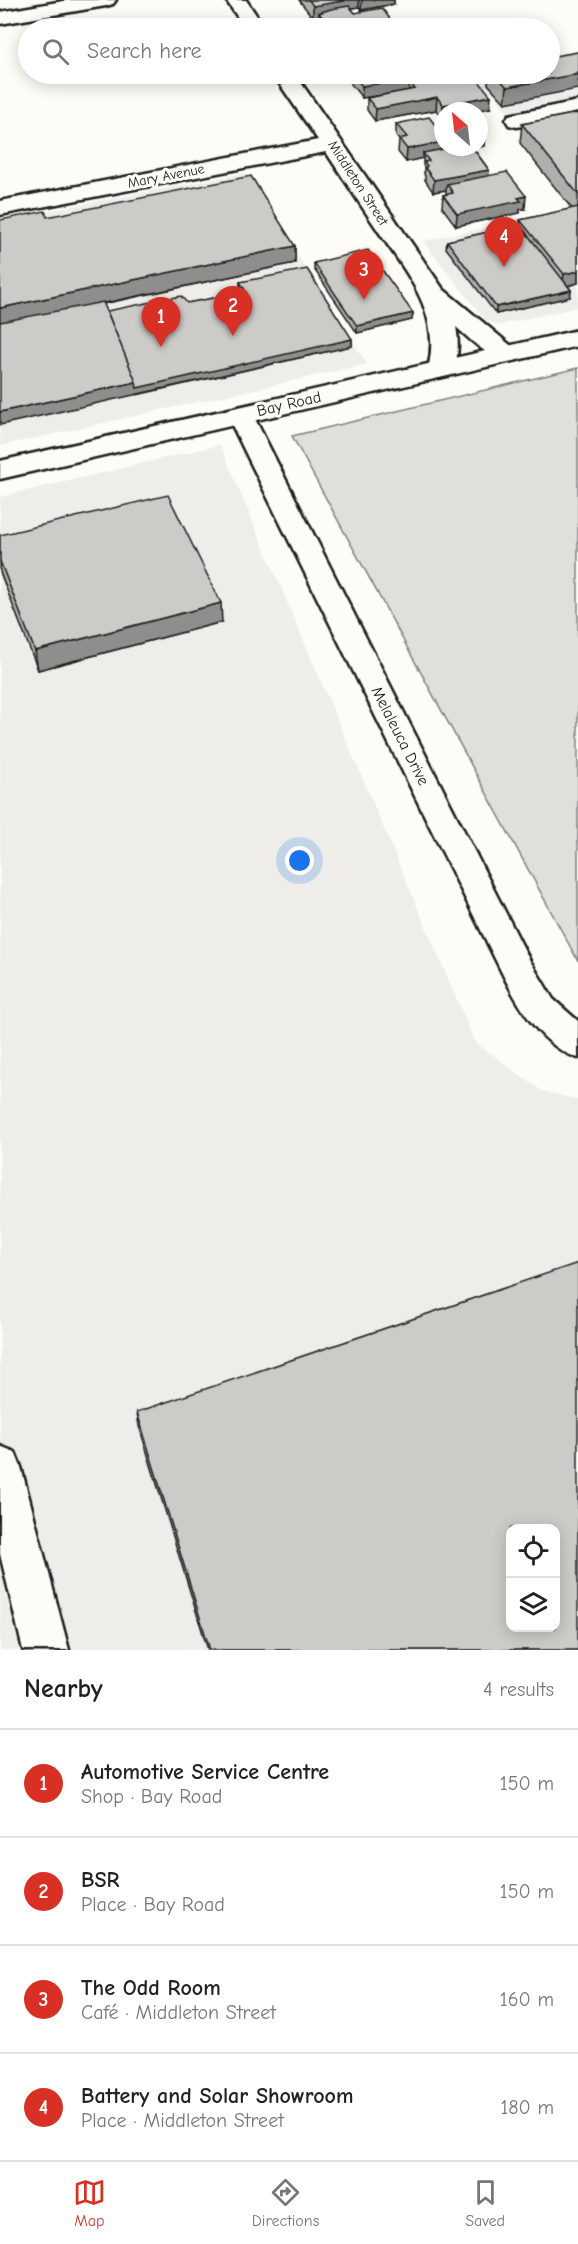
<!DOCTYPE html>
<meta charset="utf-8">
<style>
:root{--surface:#fff;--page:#f6f6f6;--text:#222;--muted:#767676;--line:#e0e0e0;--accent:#d93025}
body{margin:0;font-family:"Comic Neue",sans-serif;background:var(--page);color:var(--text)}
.controls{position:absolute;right:18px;bottom:18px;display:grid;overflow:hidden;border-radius:12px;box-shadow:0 3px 15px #0003}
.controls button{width:54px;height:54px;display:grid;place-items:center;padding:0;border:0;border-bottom:2px solid var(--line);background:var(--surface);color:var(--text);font:30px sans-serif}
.compass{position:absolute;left:434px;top:102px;width:54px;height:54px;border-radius:50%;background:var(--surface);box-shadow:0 3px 15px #0003;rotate:332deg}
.you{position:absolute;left:300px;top:861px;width:21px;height:21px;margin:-15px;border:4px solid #fff;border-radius:50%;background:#1a73e8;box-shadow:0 0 0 9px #1a73e833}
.badge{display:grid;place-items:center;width:39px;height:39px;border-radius:50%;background:var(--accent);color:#fff;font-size:20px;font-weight:700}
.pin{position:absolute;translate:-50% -50px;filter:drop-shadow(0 2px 3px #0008)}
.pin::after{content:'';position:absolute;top:32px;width:21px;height:18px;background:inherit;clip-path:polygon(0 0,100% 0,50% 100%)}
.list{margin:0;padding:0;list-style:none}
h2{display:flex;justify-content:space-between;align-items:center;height:78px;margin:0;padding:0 24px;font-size:26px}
h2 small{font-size:20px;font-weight:400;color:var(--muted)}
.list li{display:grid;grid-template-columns:39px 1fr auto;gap:18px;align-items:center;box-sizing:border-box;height:108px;padding:0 24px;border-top:2px solid var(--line)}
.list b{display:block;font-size:22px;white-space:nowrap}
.list p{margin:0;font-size:20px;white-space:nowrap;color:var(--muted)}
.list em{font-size:20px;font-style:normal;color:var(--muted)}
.icon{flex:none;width:33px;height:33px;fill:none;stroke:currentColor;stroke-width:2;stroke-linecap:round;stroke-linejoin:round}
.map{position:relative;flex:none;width:578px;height:1650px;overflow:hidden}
.search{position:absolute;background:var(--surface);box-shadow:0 3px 15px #0003;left:18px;right:18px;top:18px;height:66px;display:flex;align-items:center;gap:15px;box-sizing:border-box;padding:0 21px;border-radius:33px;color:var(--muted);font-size:22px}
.sheet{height:510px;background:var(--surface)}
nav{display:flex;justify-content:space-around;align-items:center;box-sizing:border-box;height:84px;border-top:2px solid var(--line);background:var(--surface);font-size:16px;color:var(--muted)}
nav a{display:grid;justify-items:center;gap:3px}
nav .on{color:var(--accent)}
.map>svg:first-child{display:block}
.built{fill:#eeede9;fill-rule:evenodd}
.green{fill:#e0dfdb;stroke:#7e7e7c;stroke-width:1.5}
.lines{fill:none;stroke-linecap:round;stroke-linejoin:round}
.minor-casing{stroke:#1c1c1c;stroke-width:5}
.major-casing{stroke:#1c1c1c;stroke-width:5}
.minor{fill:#fdfcf7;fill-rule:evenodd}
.major{fill:#fdfcf7;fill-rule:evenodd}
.wall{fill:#afafac;stroke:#1c1c1c;stroke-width:1.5}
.shaded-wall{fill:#8f8e8c;stroke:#1c1c1c;stroke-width:1.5}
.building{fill:#cccbc8;stroke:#1c1c1c;stroke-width:1.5;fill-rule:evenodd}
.labels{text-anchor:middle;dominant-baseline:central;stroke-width:6;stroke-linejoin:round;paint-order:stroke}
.far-street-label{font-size:14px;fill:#1c1c1c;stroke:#fdfcf7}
.street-label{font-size:16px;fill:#1c1c1c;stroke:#fdfcf7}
</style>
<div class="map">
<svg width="578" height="1650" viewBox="0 0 578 1650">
<rect width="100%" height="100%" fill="#fdfcf7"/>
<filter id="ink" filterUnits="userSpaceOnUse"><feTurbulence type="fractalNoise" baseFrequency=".0167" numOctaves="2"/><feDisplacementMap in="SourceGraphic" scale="12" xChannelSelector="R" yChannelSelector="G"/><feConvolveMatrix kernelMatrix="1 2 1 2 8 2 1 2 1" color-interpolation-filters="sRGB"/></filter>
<g filter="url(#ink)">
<path class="built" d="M578,65V202L484,82L531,74H550Z
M245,173L367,364L0,446V220Z
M578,208V307L499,325L486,321L423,241Z
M220,445L475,1042L542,1091L578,1100V1650H0V497ZM510,1528H556V1628H510Z"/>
<path class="green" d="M578,368V961L292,436Z"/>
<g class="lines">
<defs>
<path id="minor" d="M69,0H116L113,4L106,6L0,24V12Z
M226,0H246L265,28H245Z
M273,74H295L443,289L521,354L517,360C495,365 472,341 456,327C459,342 459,361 450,375L441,377L432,375L428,369C442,315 408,275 379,232C361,206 344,179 326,152L0,215V201L318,140Z
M578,101V115L517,127L509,125L506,120L509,115Z
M240,407L249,409L253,415L529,959L553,999L578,1021V1058C542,1046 522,1011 505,979L227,415L231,409Z
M0,1446L15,1452L21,1467L69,1650H23L0,1554Z"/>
<path id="major" d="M578,330V346L0,479V461Z"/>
</defs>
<use href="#minor" class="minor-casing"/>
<use href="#major" class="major-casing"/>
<use href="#minor" class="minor"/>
<use href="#major" class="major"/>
</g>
<path class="wall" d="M299,0H394V4L361,10L359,7L351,8L355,13L393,23V28H317V25H318L319,17L313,18Z
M350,74H449L490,108L443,111L442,117L436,110L375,121L367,110V98L380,95L362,98L351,84V76Z
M489,74H549L505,103L488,84Z
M578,113V283L568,286L571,290L570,297L496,314L446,248L447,241L520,225V220L572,209L520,143L522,124Z
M396,124L439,130L473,148L489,170L488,176L525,209H520V213L456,226L442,207L443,195L446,194V190L433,192L425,180V176L424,174V167L423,165V158L406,162L398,152L399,140L396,136Z
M47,217L295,246V263L103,304L107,311L187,303L242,293L240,289V282L352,339V346L137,395Z
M314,263L413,313L412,320L357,333L314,269Z
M0,535L222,622L38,670L0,572Z
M137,1412L578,1650H208L139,1426Z"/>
<path class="shaded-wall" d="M341,0H359V7L319,13V17L313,18V6Z
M362,0H394V4L361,10Z
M393,23V28H360Z
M437,74H449V76L409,82V91L362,98V86Z
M578,74V89L505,103L507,87Z
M491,96L490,108L476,111H443L442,117L443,105Z
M437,97L436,110L375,121L376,109Z
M486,133L484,146L479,147V135Z
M443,142V147H478L427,158L423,153V158L406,162L407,149Z
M489,170L488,182L447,184L446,190L433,192L434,180Z
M526,196L525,209H520V213L456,226L457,214Z
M295,246V263L0,325V308Z
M578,271V283L562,287L564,274Z
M571,290L570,297L496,314V307Z
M413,313L412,320L357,333V326Z
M352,339V346L0,425V412L136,382Z
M221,603L222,622L38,670L35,651Z"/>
<path class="building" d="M309,0H343L344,1L313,6Z
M349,6L355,13L382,8L393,23L360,28H319L317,25L326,23L319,13L331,9Z
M578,52V74L507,87L495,74H549V57Z
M352,74H439L362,86Z
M454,74H473L491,96L443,105L437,97L376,109L367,98L415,89L409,82Z
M578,113V194L522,124Z
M429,117L439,130L443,129V142L407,149L399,139L407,137L396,124Z
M479,125L486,133L479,135Z
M454,147H472L489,170L434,180L425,168L427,166L424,162L429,161L423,153Z
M507,172L526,196L518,198L521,201L457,214L443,195L453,193L447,184Z
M251,176L295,246L0,308V220L45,211L47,217Z
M578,207V271L564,274L520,220Z
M520,225L571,290L496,307L447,241Z
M368,250L413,313L357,326L314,263Z
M307,269L352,339L137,388L136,382L107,311L181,296L187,303L246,292L240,282Z
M103,302L136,382L0,412V322Z
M168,495L221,603L35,651L0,561V535Z
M578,1263V1650H210L137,1412ZM510,1528H555V1628H510Z"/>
</g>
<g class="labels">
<g class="far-street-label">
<text transform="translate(166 176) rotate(-11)">Mary Avenue</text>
<text transform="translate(358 183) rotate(57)">Middleton Street</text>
</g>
<g class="street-label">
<text transform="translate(289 404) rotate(-13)">Bay Road</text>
<text transform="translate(400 736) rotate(63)">Melaleuca Drive</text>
</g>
</g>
</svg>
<div class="controls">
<button><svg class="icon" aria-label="locate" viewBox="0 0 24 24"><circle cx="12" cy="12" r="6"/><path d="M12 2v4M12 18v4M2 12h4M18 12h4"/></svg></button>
<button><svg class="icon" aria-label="layers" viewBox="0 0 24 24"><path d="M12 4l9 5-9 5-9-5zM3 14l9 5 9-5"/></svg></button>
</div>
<svg class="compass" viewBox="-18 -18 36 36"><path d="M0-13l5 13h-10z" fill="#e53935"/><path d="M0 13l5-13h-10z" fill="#767676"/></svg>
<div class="you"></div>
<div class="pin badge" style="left:161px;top:347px">1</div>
<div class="pin badge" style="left:233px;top:336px">2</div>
<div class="pin badge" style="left:364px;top:300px">3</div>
<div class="pin badge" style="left:504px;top:267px">4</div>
<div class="search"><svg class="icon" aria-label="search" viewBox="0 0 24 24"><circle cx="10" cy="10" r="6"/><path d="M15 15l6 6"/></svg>Search here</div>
</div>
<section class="sheet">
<h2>Nearby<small>4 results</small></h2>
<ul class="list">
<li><span class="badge">1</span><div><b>Automotive Service Centre</b><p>Shop · Bay Road</p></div><em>150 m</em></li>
<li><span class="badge">2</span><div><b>BSR</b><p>Place · Bay Road</p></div><em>150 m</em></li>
<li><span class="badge">3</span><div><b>The Odd Room</b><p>Café · Middleton Street</p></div><em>160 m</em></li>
<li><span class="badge">4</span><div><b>Battery and Solar Showroom</b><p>Place · Middleton Street</p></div><em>180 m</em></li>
</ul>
</section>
<nav>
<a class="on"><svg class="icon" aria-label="map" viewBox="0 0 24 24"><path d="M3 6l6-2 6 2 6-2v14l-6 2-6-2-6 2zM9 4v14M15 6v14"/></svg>Map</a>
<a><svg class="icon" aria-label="directions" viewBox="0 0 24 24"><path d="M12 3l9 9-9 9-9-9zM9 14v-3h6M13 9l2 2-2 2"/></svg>Directions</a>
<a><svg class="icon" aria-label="saved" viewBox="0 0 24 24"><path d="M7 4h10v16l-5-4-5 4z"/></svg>Saved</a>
</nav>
